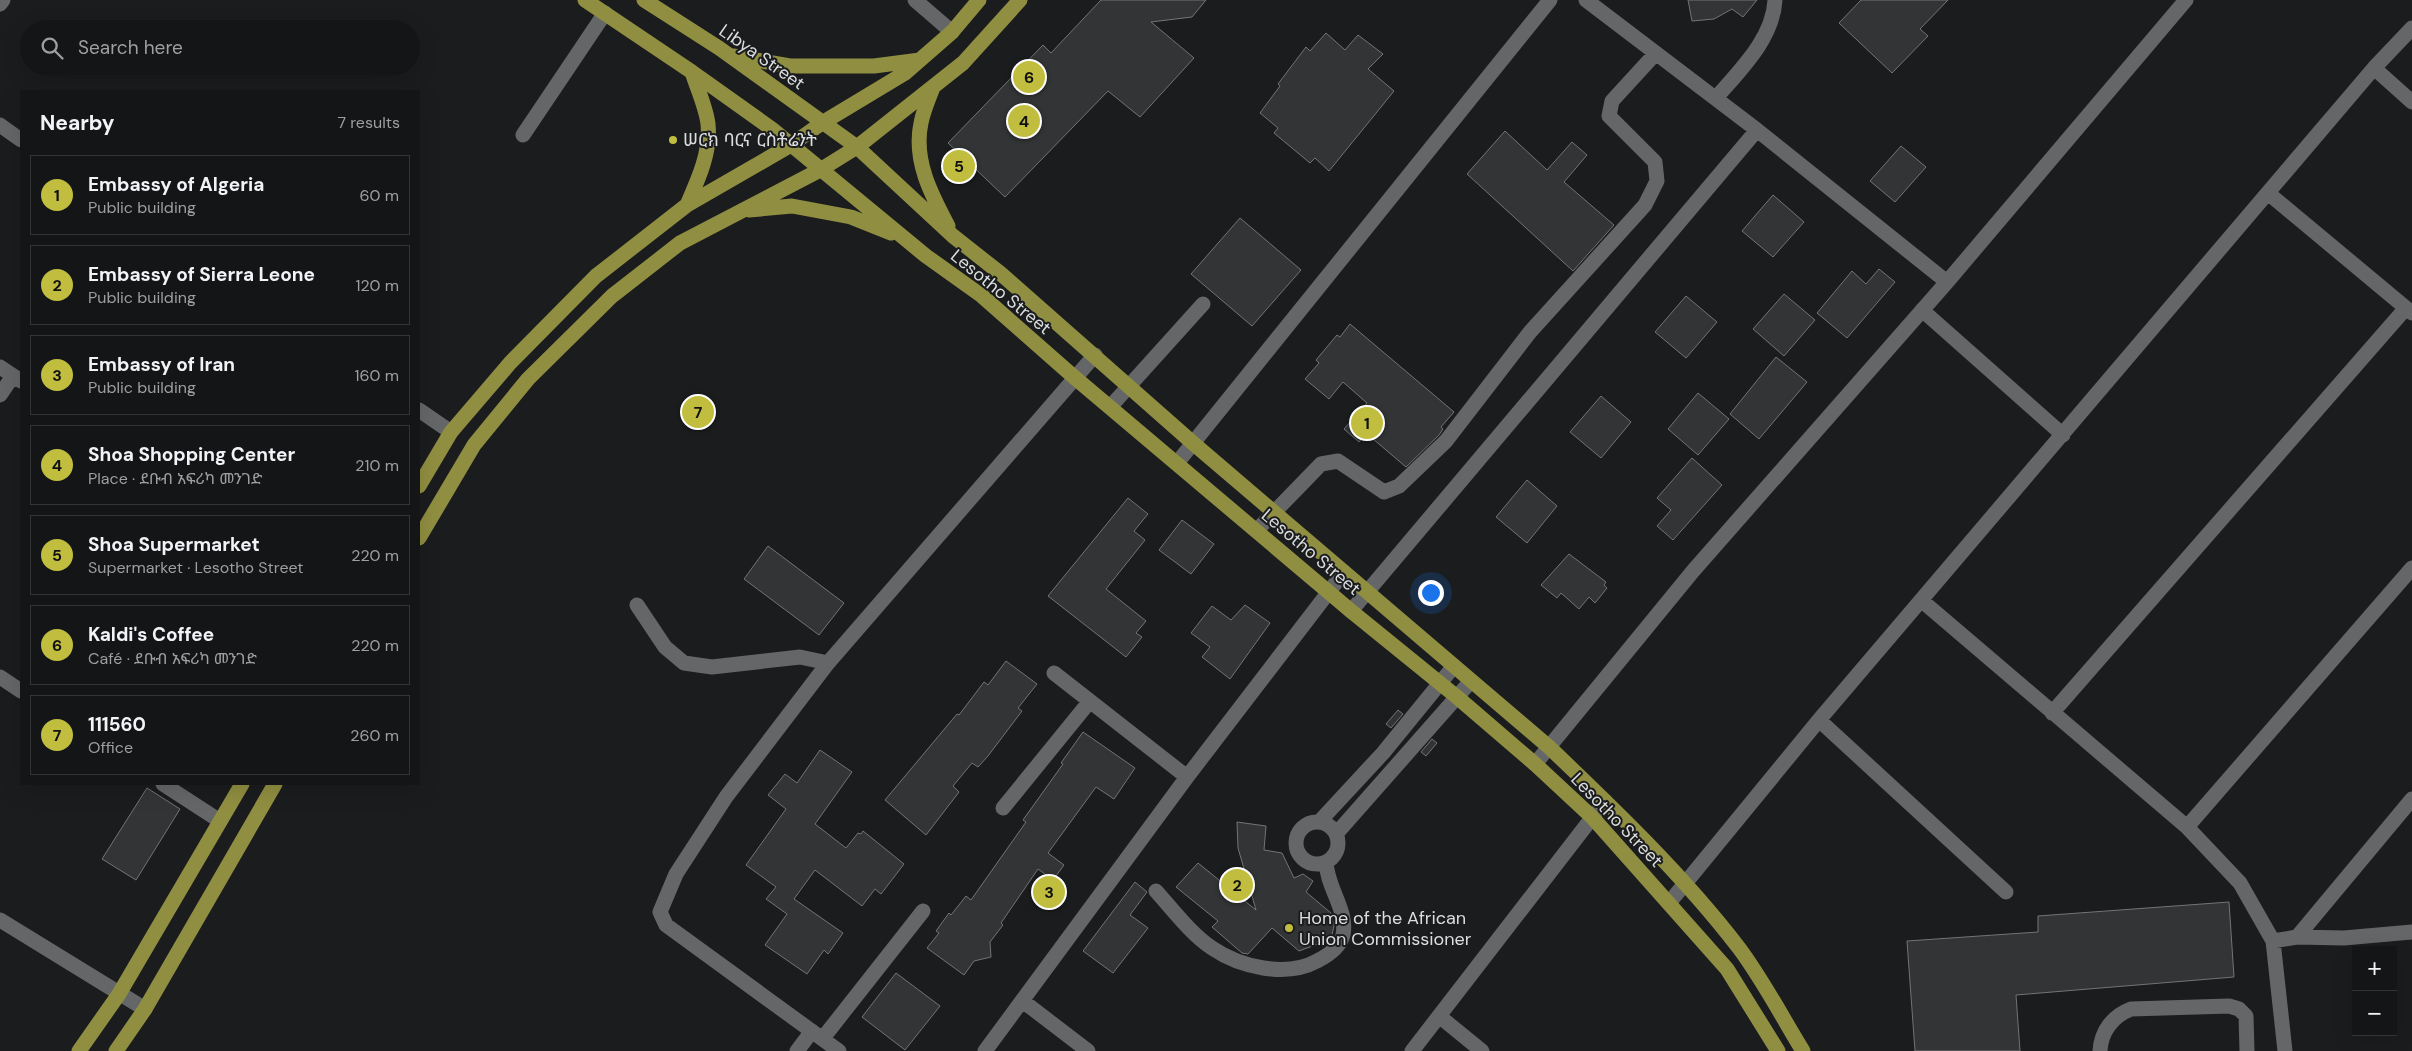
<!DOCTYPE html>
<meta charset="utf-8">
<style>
:root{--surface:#141516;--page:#212223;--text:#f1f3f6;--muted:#9d9fa1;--line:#333435;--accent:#c1bd3f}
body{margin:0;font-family:"DM Sans","Noto Sans Ethiopic",sans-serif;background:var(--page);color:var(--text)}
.controls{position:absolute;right:15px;bottom:15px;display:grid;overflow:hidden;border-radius:0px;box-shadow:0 5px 20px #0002}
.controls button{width:45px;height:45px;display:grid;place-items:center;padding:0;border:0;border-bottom:1px solid var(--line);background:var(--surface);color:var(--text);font:25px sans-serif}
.you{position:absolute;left:1430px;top:592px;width:18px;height:18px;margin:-12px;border:4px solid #fff;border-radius:50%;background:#1a73e8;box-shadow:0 0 0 8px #1a73e833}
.badge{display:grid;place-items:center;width:32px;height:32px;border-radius:50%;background:var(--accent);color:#111;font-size:16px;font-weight:700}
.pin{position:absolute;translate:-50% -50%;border:2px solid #fff;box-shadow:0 1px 5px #0006}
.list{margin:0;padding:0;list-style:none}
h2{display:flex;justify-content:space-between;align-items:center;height:65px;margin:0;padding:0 20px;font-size:21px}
h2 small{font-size:16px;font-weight:400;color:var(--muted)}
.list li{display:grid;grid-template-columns:32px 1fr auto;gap:15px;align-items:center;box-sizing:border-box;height:80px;margin:0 10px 10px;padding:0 10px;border:1px solid var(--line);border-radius:0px}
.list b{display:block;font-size:19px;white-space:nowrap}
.list p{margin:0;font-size:16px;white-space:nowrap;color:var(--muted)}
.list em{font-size:16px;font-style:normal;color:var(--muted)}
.icon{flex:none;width:28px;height:28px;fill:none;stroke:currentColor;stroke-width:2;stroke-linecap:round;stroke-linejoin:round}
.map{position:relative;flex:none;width:2412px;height:1051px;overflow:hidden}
.search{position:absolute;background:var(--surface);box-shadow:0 5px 20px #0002;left:20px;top:20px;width:400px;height:55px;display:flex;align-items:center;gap:12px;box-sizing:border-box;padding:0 18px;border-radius:28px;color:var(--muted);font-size:19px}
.panel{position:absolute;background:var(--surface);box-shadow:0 5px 20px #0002;left:20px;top:90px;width:400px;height:695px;border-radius:0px}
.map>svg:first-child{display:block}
.building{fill:#333436;stroke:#727476}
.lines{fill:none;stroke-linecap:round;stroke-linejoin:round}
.minor{stroke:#646668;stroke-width:15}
.major{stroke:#908e40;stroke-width:15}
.poi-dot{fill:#c1bd3f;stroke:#1a1c1e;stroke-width:2}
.labels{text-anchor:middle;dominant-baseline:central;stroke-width:4;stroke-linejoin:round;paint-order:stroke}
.street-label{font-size:18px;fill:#dcddde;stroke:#1a1c1e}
.poi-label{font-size:18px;fill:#dcddde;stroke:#1a1c1e;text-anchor:start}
</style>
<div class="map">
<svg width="2412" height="1051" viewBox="0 0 2412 1051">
<rect width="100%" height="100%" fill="#1a1c1e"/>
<path class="building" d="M1101,0H1206L1192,17L1151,22L1194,58L1140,117L1108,91L1005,197L948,143L1043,45L1051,53Z
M1688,0H1757L1743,17L1732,9L1714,19L1692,21Z
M1861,0H1948L1920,29L1928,36L1892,73L1839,23Z
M1326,33L1345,50L1358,35L1383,54L1368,69L1394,91L1329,171L1315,158L1310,163L1274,133L1278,128L1260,113L1280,86L1278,84L1306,47L1310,51Z
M1505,131L1547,170L1572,142L1587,155L1564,182L1614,225L1573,271L1467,174Z
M1901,146L1926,167L1895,202L1870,181Z
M1773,195L1804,222L1773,257L1742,231Z
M1240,218L1301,270L1252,326L1191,274Z
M1879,269L1895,282L1847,338L1817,313L1852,271L1866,284Z
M1784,294L1815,320L1784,356L1753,329Z
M1686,296L1717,322L1686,358L1655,332Z
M1350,324L1454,412L1441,427L1443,429L1439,435L1406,467L1366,433L1359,442L1344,429L1367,403L1343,382L1329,399L1305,379L1319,363L1316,360L1337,335L1340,337Z
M1776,357L1807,382L1759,439L1730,414Z
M1698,393L1729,419L1698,455L1668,429Z
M1601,396L1631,422L1601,458L1570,432Z
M1692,458L1722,485L1673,540L1657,526L1671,510L1657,498Z
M1527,480L1557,506L1527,543L1496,517Z
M1128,498L1148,514L1134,531L1145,540L1106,589L1146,621L1136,633L1142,637L1126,657L1048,596Z
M1182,520L1214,544L1191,574L1159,550Z
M768,546L844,603L819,635L744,579Z
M1569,554L1606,582L1604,585L1607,588L1595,603L1589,597L1579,609L1561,593L1557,598L1541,585Z
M1245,605L1270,623L1230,679L1202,657L1210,647L1191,633L1212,606L1231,620Z
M1006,661L1037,684L1018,708L1022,711L988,756L978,767L972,763L953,786L959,792L926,835L885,800L957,714L959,715L984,682L988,685Z
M1398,710L1403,714L1391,728L1386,724Z
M1083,732L1135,768L1114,799L1096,787L1048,853L1064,865L1053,880L1038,869L1001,923L1003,925L990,942L991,957L974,961L964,975L927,948L939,933L936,931L949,913L951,915L966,896L971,900L1026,822L1023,820L1063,764L1061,763Z
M1432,739L1437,743L1426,756L1421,752Z
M820,750L852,772L815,824L846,848L858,833L861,834L863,831L904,864L881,894L875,889L862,906L815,870L794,899L843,933L828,954L824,950L807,974L765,945L787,914L766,899L776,887L746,865L786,809L768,795L785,774L797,783Z
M147,788L180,809L136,880L102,859Z
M1237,822L1266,826L1264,850L1282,853L1294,878L1303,874L1313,881L1306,892L1331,913L1334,926L1331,939L1299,951L1272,928L1248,954L1242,953L1212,927L1218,921L1176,887L1198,863L1256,910L1238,848Z
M1135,882L1147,892L1130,915L1148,928L1113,973L1083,951Z
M2229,902L2234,977L2016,995L2020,1051H1915L1907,941L2038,932V916Z
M896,973L940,1006L905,1050L862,1017Z"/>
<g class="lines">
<path class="minor" d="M915,0L952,32
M1586,0L1757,130L1947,282
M0,4L3,0
M2374,68L2412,102
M1716,98C1740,70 1773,39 1775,0
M0,125L21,140
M523,135L605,13
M2268,193L2412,313
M1922,310L2063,435
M0,367L21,381
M0,395L13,376
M1111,406L1203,304
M419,410L451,432
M1177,463L1550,0
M1257,530L1321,464L1338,461L1384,492L1399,486L1446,441L1530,332L1645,205L1657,181L1655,162L1609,116L1612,101L1656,53
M1921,600L2187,827L2240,883L2273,941L2285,1051
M637,605L665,647L684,663L712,667L800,657L828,663
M1351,611L1757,130
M1054,673L1187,777
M0,677L21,691
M2052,713L2406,308
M1819,720L2006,892
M1535,764L1693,571L1947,282L2186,0
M163,784L220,821
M1003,808L1090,701
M1319,822L1383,753L1454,666
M1296 843a21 21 0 1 1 42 0a21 21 0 1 1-42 0Z
M2187,827L2412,568
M1336,834L1471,681
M1156,891C1173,910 1191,934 1212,948C1240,967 1286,978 1317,961C1327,956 1340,947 1343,935C1348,910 1327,888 1326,862
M1669,903L1819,720L2374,68L2412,28
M0,920L145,1009
M2297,937L2412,799
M2273,941L2297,937L2344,938L2412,932
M1024,1002L1088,1051
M1439,1016L1482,1051
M823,1038L923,911
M797,1051L812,1031
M839,1051L666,925L660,912L676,874L726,797L828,663L1095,355
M985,1051L1187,777L1344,572
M1412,1051L1605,801
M2100,1051C2101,1031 2113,1016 2131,1009L2229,1006L2239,1009L2246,1016L2247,1051"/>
<path class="major" d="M585,0L692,72L772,129L926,256L982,296L1074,377L1351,611L1457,697L1535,764L1592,817L1727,969L1778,1051
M644,0L719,48L857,147L953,236L1000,273L1194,444L1549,747C1615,810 1683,875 1739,948C1763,980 1782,1017 1803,1051
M733,56L790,66H874L920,60
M932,90C928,100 923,112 921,123C913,160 931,194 948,226
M687,205C698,180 711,152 708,124C706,107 697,88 692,72
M749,210L792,206L851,217L891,233
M419,486L451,432L510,363L596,276L687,205L791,145L822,123L905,73L952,32L979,0
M419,538L474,445L528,379L612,296L680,243L820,170L857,147L963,63L1020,0
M79,1051L119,994L242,784
M116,1051L145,1009L275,784"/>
</g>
<g class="poi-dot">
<circle cx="673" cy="140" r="5"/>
<circle cx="1289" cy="928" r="5"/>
</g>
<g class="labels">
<g class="street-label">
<text transform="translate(762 57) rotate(35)">Libya Street</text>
<text transform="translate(1001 292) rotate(39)">Lesotho Street</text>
<text transform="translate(1311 552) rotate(40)">Lesotho Street</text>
<text transform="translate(1617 820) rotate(46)">Lesotho Street</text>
</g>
<g class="poi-label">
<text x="683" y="140">ሠርክ ባርና ርስቶሬንት</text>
<text x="1299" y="918">Home of the African<tspan x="1299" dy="21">Union Commissioner</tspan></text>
</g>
</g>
</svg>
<div class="controls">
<button>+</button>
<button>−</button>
</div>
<div class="you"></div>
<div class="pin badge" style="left:1367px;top:423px">1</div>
<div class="pin badge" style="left:1237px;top:885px">2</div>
<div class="pin badge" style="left:1049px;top:892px">3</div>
<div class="pin badge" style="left:1024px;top:121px">4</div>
<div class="pin badge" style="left:959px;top:166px">5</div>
<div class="pin badge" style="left:1029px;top:77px">6</div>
<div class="pin badge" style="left:698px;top:412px">7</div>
<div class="search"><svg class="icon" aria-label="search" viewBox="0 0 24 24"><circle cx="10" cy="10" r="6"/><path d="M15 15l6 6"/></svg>Search here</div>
<section class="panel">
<h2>Nearby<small>7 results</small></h2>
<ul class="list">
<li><span class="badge">1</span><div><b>Embassy of Algeria</b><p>Public building</p></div><em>60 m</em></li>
<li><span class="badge">2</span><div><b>Embassy of Sierra Leone</b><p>Public building</p></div><em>120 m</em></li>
<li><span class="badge">3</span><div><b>Embassy of Iran</b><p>Public building</p></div><em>160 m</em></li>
<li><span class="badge">4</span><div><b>Shoa Shopping Center</b><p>Place · ደቡብ አፍሪካ መንገድ</p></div><em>210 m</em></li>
<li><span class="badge">5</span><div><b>Shoa Supermarket</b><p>Supermarket · Lesotho Street</p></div><em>220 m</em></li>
<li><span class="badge">6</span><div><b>Kaldi's Coffee</b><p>Café · ደቡብ አፍሪካ መንገድ</p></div><em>220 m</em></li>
<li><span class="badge">7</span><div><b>111560</b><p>Office</p></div><em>260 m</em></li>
</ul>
</section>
</div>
